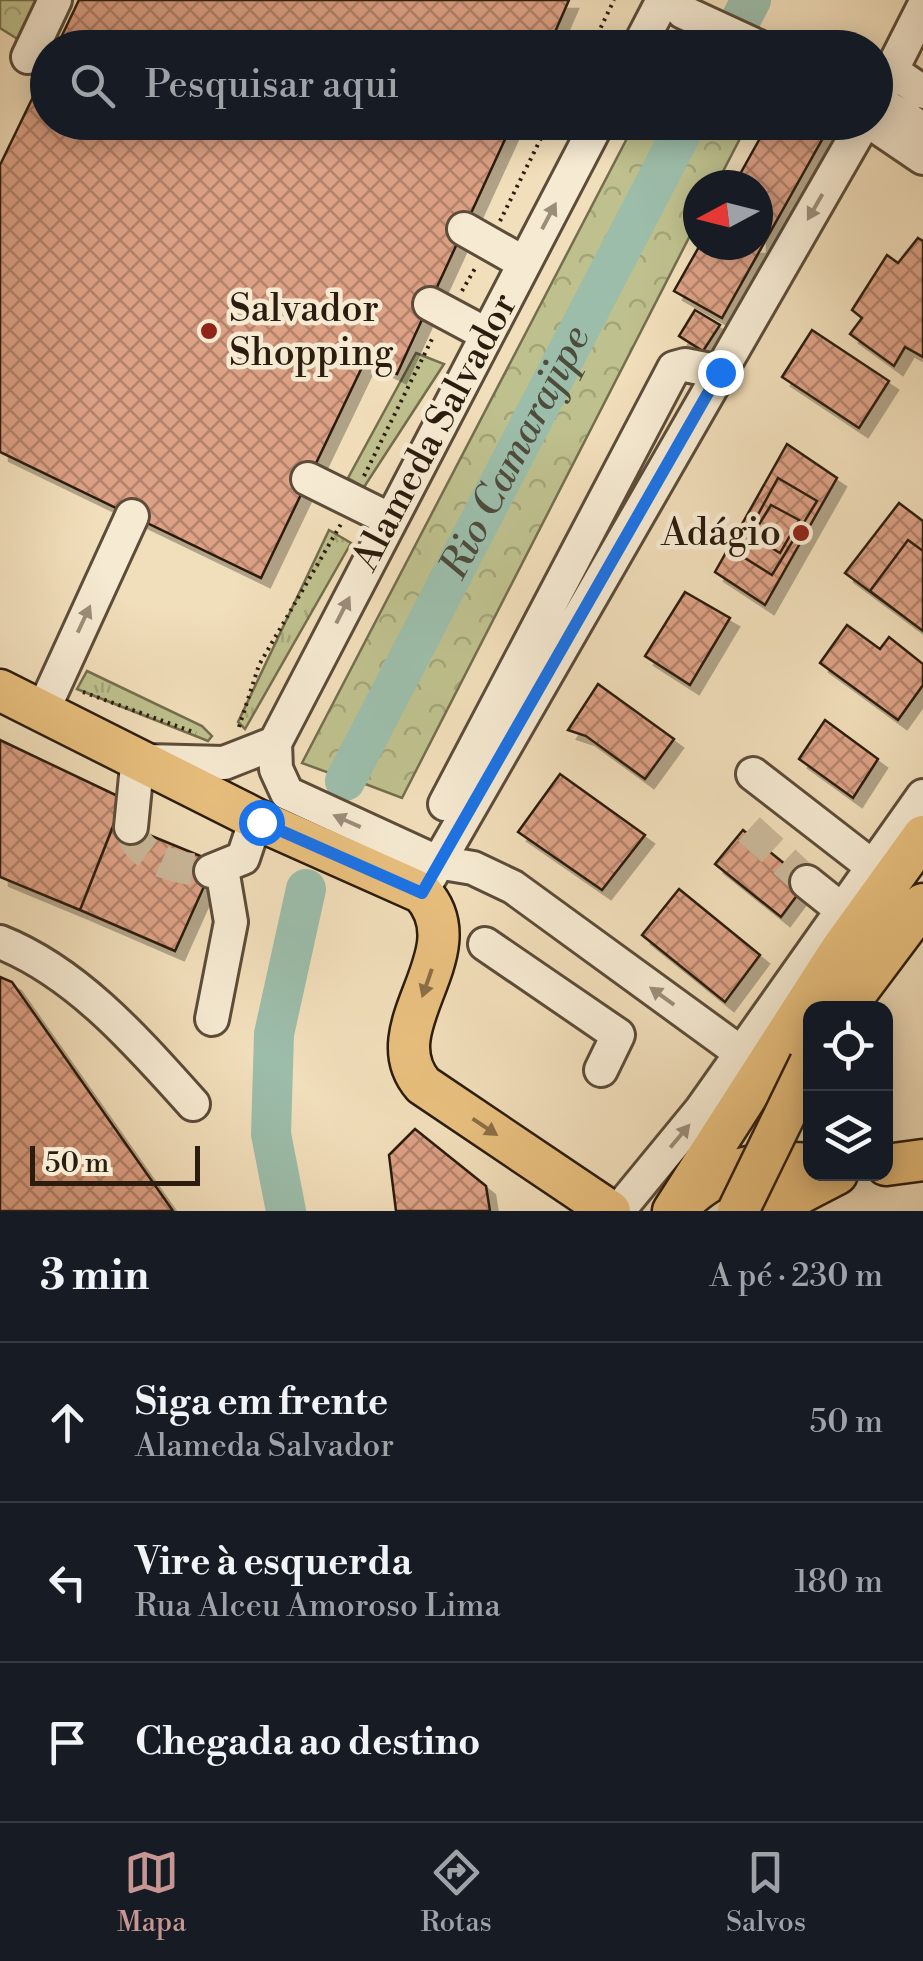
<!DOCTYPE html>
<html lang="pt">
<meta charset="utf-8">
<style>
:root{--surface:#171b24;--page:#242831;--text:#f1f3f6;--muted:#9ea1a6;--line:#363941;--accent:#c59692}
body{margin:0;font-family:"Libre Bodoni",serif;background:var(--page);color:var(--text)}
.controls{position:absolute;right:30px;bottom:30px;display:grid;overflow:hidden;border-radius:20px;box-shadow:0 5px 25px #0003}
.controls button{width:90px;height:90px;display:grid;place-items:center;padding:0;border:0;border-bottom:2px solid var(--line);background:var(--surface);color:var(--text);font:50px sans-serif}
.compass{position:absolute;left:683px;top:170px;width:90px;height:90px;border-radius:50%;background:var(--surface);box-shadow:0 5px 25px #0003;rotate:263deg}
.scale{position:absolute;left:30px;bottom:25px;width:170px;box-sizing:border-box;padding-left:10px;border:5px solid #2b1c0e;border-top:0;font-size:28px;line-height:35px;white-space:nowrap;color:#2b1c0e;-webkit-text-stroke:8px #f6ead2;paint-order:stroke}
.stop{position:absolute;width:30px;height:30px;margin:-22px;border:8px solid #1a73e8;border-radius:50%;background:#fff}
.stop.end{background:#1a73e8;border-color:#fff;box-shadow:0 2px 10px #0008}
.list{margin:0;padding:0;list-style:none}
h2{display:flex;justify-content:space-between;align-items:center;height:130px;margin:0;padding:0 40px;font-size:42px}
h2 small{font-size:32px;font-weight:400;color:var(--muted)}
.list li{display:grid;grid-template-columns:65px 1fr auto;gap:30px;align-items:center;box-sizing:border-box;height:160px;padding:0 40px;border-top:2px solid var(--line)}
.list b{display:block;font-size:38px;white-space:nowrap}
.list p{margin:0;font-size:32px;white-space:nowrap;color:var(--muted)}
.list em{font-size:32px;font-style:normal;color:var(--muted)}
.icon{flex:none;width:55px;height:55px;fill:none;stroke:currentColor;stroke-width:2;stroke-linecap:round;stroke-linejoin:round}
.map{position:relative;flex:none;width:923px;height:1211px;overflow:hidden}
.search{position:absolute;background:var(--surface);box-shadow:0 5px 25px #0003;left:30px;right:30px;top:30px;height:110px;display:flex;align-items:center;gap:25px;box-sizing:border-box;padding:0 35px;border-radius:55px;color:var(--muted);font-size:38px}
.sheet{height:610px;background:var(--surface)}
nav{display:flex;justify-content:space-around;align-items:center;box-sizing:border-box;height:140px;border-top:2px solid var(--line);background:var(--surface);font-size:28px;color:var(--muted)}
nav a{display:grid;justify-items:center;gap:5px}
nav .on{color:var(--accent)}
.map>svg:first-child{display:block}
.grass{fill:url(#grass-tufts);stroke:#746e4e;stroke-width:2.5}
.forest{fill:url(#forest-crowns);stroke:#746e4e;stroke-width:2.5}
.garden{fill:#bec08d;stroke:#746e4e;stroke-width:2.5}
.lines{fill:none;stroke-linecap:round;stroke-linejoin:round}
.river{stroke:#9cbdaa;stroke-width:40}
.building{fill:url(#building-cross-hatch);stroke:#2b1c0e;stroke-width:2.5;filter:url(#shadow)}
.minor-tunnel{stroke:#c9b798;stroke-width:32;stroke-dasharray:32 16;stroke-linecap:butt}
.minor-casing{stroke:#5c4c39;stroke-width:38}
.major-casing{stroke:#2b1c0e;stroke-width:45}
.path{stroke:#2b1c0e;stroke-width:4;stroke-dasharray:2.5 5;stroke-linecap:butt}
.minor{stroke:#f6ead2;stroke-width:32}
.major{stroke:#e8bf7d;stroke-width:40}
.major-bridge-casing{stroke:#2b1c0e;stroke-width:45;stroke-linecap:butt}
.major-bridge{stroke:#e8bf7d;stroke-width:40}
.oneway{fill:#9b8d7a}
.oneway2{fill:#8a6e46}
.route{stroke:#1a73e8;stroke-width:12}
.poi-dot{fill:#8f2418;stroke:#f6ead2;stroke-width:4}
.labels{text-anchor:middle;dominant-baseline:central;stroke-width:9;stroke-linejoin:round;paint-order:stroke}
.poi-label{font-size:38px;fill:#2b1c0e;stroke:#f6ead2;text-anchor:start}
.street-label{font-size:38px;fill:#2b1c0e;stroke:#f6ead2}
.water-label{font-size:40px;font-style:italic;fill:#4d4c3d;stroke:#f6ead2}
</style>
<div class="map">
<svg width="923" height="1211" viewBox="0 0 923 1211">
<defs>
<pattern id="grass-tufts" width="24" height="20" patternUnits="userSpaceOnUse" patternTransform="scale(2.5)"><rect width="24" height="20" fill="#bec08d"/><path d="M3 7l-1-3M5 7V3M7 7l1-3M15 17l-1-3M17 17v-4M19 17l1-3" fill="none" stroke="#a3a478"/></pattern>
<pattern id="forest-crowns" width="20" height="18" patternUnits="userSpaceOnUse" patternTransform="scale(2.5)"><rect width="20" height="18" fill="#bec08d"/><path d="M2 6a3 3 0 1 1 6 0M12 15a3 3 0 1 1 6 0" fill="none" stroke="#a3a478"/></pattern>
<pattern id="building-cross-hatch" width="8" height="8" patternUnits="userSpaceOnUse" patternTransform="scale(2.5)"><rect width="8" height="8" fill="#dda185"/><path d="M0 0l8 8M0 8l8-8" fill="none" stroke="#b3826b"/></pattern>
<filter id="shadow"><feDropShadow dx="9" dy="9" stdDeviation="0" flood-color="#0004"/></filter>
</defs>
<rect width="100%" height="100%" fill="#f1deba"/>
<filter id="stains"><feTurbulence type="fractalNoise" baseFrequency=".002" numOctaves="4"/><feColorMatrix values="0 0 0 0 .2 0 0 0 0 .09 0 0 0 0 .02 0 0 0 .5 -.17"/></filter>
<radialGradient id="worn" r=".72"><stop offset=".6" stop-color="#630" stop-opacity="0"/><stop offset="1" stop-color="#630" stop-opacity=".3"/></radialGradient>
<path class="grass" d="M329,530L351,543L245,729L238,722Z
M87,671L202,726L212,736L208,741L77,689Z"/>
<path class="forest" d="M0,0H49L24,43L0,28Z
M635,123H671L332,774L302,763Z
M705,123H748L716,185H698V220L402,798L360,782Z"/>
<path class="garden" d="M416,353L444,364L364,487L348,478Z"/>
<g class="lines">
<g class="river">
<path d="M726,48L751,0"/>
<path id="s1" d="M345,781L687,122"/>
<path d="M286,1211L271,1134L274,1034L306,889"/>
</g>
</g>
<path class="building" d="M79,0H569L548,48H56Z
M48,66V122H513L397,374L366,359L261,578L0,452V165Z
M769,122H832L722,318L674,291L700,245H758V185H734Z
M918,238L923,241V357L905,347L894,366L850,334L862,318L852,310L887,255L898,263Z
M695,310L720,325L703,351L679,336Z
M812,330L889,381L859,428L782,377Z
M787,444L837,478L765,605L715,572Z
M778,478L817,501L772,575L737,553Z
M899,503L923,521V631L845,573Z
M771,505L799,520L780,553L752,536Z
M908,540L923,551V631L870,591Z
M685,592L730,618L690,685L645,656Z
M847,625L880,649L889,637L923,664V685L898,720L820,663Z
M598,684L674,739L645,779L586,736L568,730Z
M825,720L878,759L853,798L799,759Z
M0,740L124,799L80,910L0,877Z
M560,774L645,835L602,890L518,832Z
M115,821L215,862L175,951L80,910Z
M743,830L807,882L781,917L715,864Z
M679,889L760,955L725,1002L642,935Z
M0,977L12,982L173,1211H0Z
M415,1129L486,1186L490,1211H396L389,1155Z"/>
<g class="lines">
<path class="minor-tunnel" d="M131,827C136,861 183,870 211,871
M749,829L807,882"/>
<defs>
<path id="minor" d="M683,12L761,48
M638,48L663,0
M28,57L55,0
M892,71L923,92
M876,100L923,129
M876,101L923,8
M598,122L275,743L276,769L287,793L437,862L473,868L513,887L741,1053
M870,122L923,158
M464,229L524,263
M430,304L486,334
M308,479L389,519
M44,708L132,516
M147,761L224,763L275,743
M753,774L873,867
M445,804L674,368L685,365L720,372
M131,827L138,756
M211,871L243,858L256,819
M430,877L864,122
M807,882L842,910
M0,942C78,973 139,1044 193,1104
M485,944L618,1035L601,1070
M212,1019L231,922L222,869
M618,1211L701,1110L923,796"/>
<path id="major" d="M0,690L256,819L422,893C477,953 373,1027 423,1085L610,1211
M845,1008L923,904
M886,1165L923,1160
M685,1201C718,1167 765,1160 810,1164
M673,1211L840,951L923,836
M766,1211L837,1174"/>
</defs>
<use href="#minor" class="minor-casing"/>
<use href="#major" class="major-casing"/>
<path class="path" d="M591,48L614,0
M500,221L549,122
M462,291L477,265
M364,476L433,337
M83,692L196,733
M239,727L259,665L341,524"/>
<use href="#minor" class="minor"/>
<use href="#major" class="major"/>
<defs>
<path id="major-bridge" d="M738,1211L810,1063"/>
</defs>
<use href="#major-bridge" class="major-bridge-casing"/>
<use href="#major-bridge" class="major-bridge"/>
</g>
<defs><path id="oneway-solid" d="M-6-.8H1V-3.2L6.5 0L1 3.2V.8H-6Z" transform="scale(2.5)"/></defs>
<g class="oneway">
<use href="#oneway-solid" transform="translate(815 207) rotate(120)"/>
<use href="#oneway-solid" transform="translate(549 216) rotate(-62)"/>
<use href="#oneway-solid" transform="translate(343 610) rotate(-63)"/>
<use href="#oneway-solid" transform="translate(84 619) rotate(-65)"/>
<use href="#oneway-solid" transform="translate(347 821) rotate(-156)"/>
<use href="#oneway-solid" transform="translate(662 996) rotate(-144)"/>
<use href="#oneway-solid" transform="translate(680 1136) rotate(-50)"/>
</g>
<g class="oneway2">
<use href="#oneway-solid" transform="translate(427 983) rotate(109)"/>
<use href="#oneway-solid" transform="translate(485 1127) rotate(34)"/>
</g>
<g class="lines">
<path class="route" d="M261,822L422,893L720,372"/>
</g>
<g class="poi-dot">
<circle cx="209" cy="331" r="10"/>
<circle cx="801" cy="533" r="10"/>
</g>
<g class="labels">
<g class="poi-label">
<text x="229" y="309">Salvador<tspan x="229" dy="44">Shopping</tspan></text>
<text x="781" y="533" text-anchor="end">Adágio</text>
</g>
<g class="street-label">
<text transform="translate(435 432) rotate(-62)">Alameda Salvador</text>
</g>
<g class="water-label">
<text stroke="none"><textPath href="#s1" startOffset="370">Rio Camarajipe</textPath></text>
</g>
</g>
<rect width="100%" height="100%" filter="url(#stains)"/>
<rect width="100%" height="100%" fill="url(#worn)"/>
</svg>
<div class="controls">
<button><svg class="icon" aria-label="locate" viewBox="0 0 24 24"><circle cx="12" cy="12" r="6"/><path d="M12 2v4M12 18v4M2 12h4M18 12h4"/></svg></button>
<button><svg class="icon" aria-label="layers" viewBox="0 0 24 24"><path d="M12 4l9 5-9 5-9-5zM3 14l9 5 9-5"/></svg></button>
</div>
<svg class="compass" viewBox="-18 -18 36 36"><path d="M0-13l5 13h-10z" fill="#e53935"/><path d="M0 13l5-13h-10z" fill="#9ea1a6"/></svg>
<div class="scale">50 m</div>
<div class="stop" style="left:261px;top:822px"></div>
<div class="stop end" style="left:720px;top:372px"></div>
<div class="search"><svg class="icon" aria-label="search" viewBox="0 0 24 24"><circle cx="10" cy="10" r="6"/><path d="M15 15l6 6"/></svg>Pesquisar aqui</div>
</div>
<section class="sheet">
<h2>3 min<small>A pé · 230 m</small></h2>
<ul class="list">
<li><svg class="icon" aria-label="ahead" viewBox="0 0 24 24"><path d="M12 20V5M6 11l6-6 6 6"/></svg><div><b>Siga em frente</b><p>Alameda Salvador</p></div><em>50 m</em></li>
<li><svg class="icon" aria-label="left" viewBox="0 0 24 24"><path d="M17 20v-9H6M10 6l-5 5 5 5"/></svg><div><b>Vire à esquerda</b><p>Rua Alceu Amoroso Lima</p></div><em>180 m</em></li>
<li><svg class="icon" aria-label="arrive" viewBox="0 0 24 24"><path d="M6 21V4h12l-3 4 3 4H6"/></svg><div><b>Chegada ao destino</b></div></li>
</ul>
</section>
<nav>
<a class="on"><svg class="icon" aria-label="map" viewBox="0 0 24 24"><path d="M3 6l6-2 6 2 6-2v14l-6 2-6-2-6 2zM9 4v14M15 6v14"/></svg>Mapa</a>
<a><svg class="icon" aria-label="directions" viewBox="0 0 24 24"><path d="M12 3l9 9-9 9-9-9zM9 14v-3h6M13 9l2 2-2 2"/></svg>Rotas</a>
<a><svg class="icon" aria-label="saved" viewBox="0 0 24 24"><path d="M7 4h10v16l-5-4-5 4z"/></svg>Salvos</a>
</nav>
